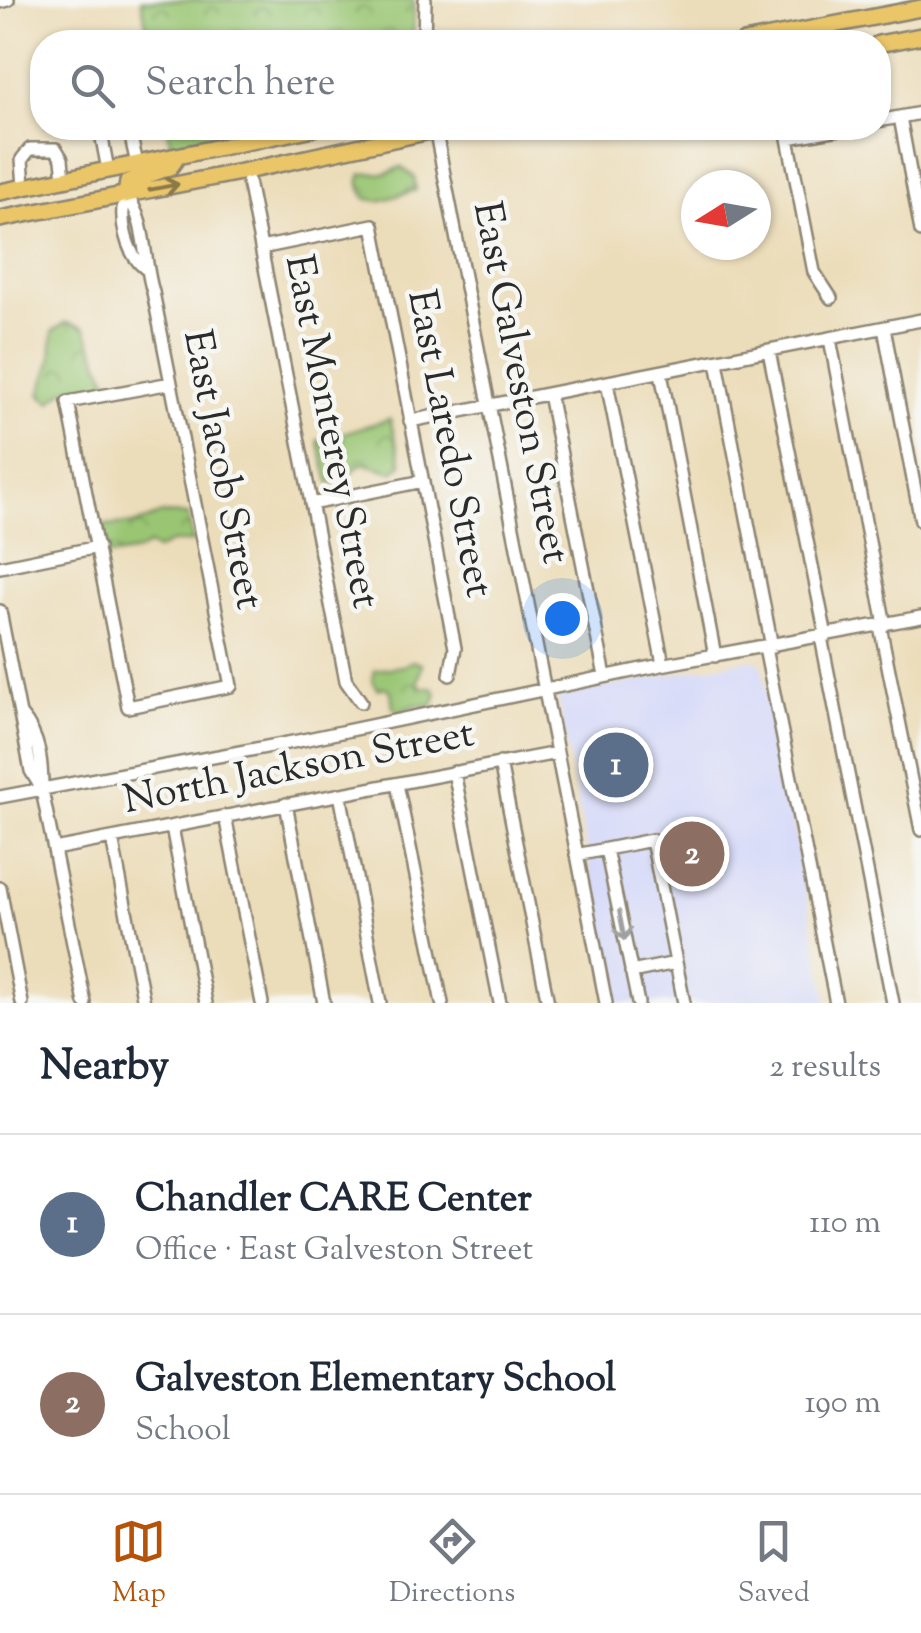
<!DOCTYPE html>
<meta charset="utf-8">
<style>
:root{--surface:#fff;--page:#f6f6f7;--text:#1f2937;--muted:#747a83;--line:#e0e1e3;--accent:#b45309}
body{margin:0;font-family:"Sorts Mill Goudy",serif;background:var(--page);color:var(--text)}
.compass{position:absolute;left:681px;top:170px;width:90px;height:90px;border-radius:50%;background:var(--surface);box-shadow:0 2px 8px #0004;rotate:259deg}
.you{position:absolute;left:562px;top:618px;width:35px;height:35px;margin:-25px;border:8px solid #fff;border-radius:50%;background:#1a73e8;box-shadow:0 0 0 15px #1a73e833}
.badge{display:grid;place-items:center;width:65px;height:65px;border-radius:50%;background:var(--accent);color:#fff;font-size:32px;font-weight:700}
.pin{position:absolute;translate:-50% -50%;border:5px solid #fff;box-shadow:0 2px 10px #0006}
.list{margin:0;padding:0;list-style:none}
h2{display:flex;justify-content:space-between;align-items:center;height:130px;margin:0;padding:0 40px;font-size:42px}
h2 small{font-size:32px;font-weight:400;color:var(--muted)}
.list li{display:grid;grid-template-columns:65px 1fr auto;gap:30px;align-items:center;box-sizing:border-box;height:180px;padding:0 40px;border-top:2px solid var(--line)}
.list b{display:block;font-size:38px;white-space:nowrap}
.list p{margin:0;font-size:32px;white-space:nowrap;color:var(--muted)}
.list em{font-size:32px;font-style:normal;color:var(--muted)}
.icon{flex:none;width:55px;height:55px;fill:none;stroke:currentColor;stroke-width:2;stroke-linecap:round;stroke-linejoin:round}
.map{position:relative;flex:none;width:921px;height:1003px;overflow:hidden}
.search{position:absolute;background:var(--surface);box-shadow:0 2px 8px #0004;left:30px;right:30px;top:30px;height:110px;display:flex;align-items:center;gap:25px;box-sizing:border-box;padding:0 35px;border-radius:40px;color:var(--muted);font-size:38px}
.sheet{height:490px;background:var(--surface)}
nav{display:flex;justify-content:space-around;align-items:center;box-sizing:border-box;height:140px;border-top:2px solid var(--line);background:var(--surface);font-size:28px;color:var(--muted)}
nav a{display:grid;justify-items:center;gap:5px}
nav .on{color:var(--accent)}
.map>svg:first-child{display:block}
.built{fill:#d4d8f9}
.park{fill:url(#park-crowns);stroke:#62784f;stroke-width:2.5}
.lines{fill:none;stroke-linecap:round;stroke-linejoin:round}
.minor-casing{stroke:#8c8472;stroke-width:16}
.major-casing{stroke:#8c8472;stroke-width:20}
.minor{stroke:#fff;stroke-width:11}
.major{stroke:#ebc669;stroke-width:15}
.oneway{stroke:#8b784a}
.oneway2{stroke:#a0a0a0}
.labels{text-anchor:middle;dominant-baseline:central;stroke-width:9;stroke-linejoin:round;paint-order:stroke}
.street-label{font-size:40px;fill:#2b2b2b;stroke:#f6f6f2}
</style>
<div class="map">
<svg width="921" height="1003" viewBox="0 0 921 1003">
<defs>
<pattern id="park-crowns" width="20" height="18" patternUnits="userSpaceOnUse" patternTransform="scale(2.5)"><rect width="20" height="18" fill="#9ac673"/><path d="M2 6a3 3 0 1 1 6 0M12 15a3 3 0 1 1 6 0" fill="none" stroke="#7ea15f"/></pattern>
</defs>
<rect width="100%" height="100%" fill="#f6f6f2"/>
<filter id="ink" filterUnits="userSpaceOnUse"><feTurbulence type="fractalNoise" baseFrequency=".01" numOctaves="2"/><feDisplacementMap in="SourceGraphic" scale="20" xChannelSelector="R" yChannelSelector="G"/><feConvolveMatrix kernelMatrix="1 2 1 2 8 2 1 2 1" color-interpolation-filters="sRGB"/></filter>
<filter id="wash" filterUnits="userSpaceOnUse"><feTurbulence type="fractalNoise" baseFrequency=".0048" numOctaves="4" result="noise"/><feDisplacementMap in="SourceGraphic" scale="40" xChannelSelector="R" yChannelSelector="G"/><feGaussianBlur stdDeviation="2.25" result="paint"/><feColorMatrix in="noise" values="0 0 0 0 0 0 0 0 0 0 0 0 0 0 0 0 0 1.4 0 .05"/><feComposite in="paint" operator="in"/></filter>
<g filter="url(#wash)">
<rect width="100%" height="100%" fill="#ecddba"/>
<path class="built" d="M751,659L760,662L762,668L828,1003H616L558,700L564,695Z"/>
<path class="park" d="M141,0H414L413,42H150Z
M167,128H287L172,152Z
M401,167L414,177L416,190L380,201L367,199C361,191 357,183 362,174L387,173Z
M67,322L85,328L110,386C84,392 72,378 51,402L40,394L51,362L53,331Z
M390,419L402,464L393,472L362,463L341,482H329L318,440Z
M162,514L188,515L193,542H172L157,550L149,545L138,551L109,556L102,526L136,524Z
M412,661L422,664L418,682L422,688H433L437,694L433,706L416,705L400,711L393,708L391,691L385,687L378,689L372,680L375,670L403,666Z"/>
</g>
<g filter="url(#ink)">
<g class="lines">
<defs>
<path id="minor" d="M0,2L8,0
M424,42L425,0
M900,117L921,231
M878,121L921,113
M100,128L108,170
M129,128L137,164
M435,128L606,1003
M786,128L814,272L831,298
M788,138L845,128
M246,171L346,681L361,702
M24,187L22,159L30,149H56L62,159L64,179
M126,195C147,220 143,261 153,292L231,686L128,707L68,402L171,383
M126,195C118,217 126,254 145,268
M261,248L373,225L455,648L450,675
M884,328L921,521
M830,339L885,625
M769,351L826,636
M717,362L772,647
M661,373L715,656
M607,383L663,664
M549,394L605,676
M410,421L921,320
M311,504L423,481
M0,567L98,547
M0,611L31,771L40,786
M880,626L921,830
M821,637L893,1003
M765,648L836,1003
M21,715C40,737 42,762 42,790L85,1003
M500,763L548,1003
M454,772L500,1003
M397,784L442,1003
M340,794L380,1003
M0,797L298,741L661,665L921,617
M286,804L324,1003
M225,816L262,1003
M172,827L206,1003
M112,838L144,1003
M54,849L557,753
M606,849L638,1003
M576,855L652,840L684,1003
M0,888L22,1003
M631,972L676,963"/>
<path id="major" d="M744,42L921,8
M878,44L921,36
M0,192L314,128
M126,195L128,182L170,167L175,160
M0,219L246,171L444,128"/>
</defs>
<use href="#minor" class="minor-casing"/>
<use href="#major" class="major-casing"/>
<use href="#minor" class="minor"/>
<use href="#major" class="major"/>
</g>
<defs><path id="oneway-shaft" d="M-6 0H5M1.5-3L5.5 0L1.5 3" fill="none" stroke-width="1.6" stroke-linecap="round" stroke-linejoin="round" transform="scale(2.5)"/></defs>
<use class="oneway" href="#oneway-shaft" transform="translate(164 187) rotate(-11)"/>
<use class="oneway2" href="#oneway-shaft" transform="translate(622 926) rotate(79)"/>
</g>
<g class="labels">
<g class="street-label">
<text transform="translate(519 383) rotate(79)">East Galveston Street</text>
<text transform="translate(330 432) rotate(79)">East Monterey Street</text>
<text transform="translate(448 444) rotate(79)">East Laredo Street</text>
<text transform="translate(221 470) rotate(79)">East Jacob Street</text>
<text transform="translate(299 769) rotate(-11)">North Jackson Street</text>
</g>
</g>
</svg>
<svg class="compass" viewBox="-18 -18 36 36"><path d="M0-13l5 13h-10z" fill="#e53935"/><path d="M0 13l5-13h-10z" fill="#747a83"/></svg>
<div class="you"></div>
<div class="pin badge" style="left:616px;top:765px;background:#5c6f8a">1</div>
<div class="pin badge" style="left:692px;top:854px;background:#8d6e63">2</div>
<div class="search"><svg class="icon" aria-label="search" viewBox="0 0 24 24"><circle cx="10" cy="10" r="6"/><path d="M15 15l6 6"/></svg>Search here</div>
</div>
<section class="sheet">
<h2>Nearby<small>2 results</small></h2>
<ul class="list">
<li><span class="badge" style="background:#5c6f8a">1</span><div><b>Chandler CARE Center</b><p>Office · East Galveston Street</p></div><em>110 m</em></li>
<li><span class="badge" style="background:#8d6e63">2</span><div><b>Galveston Elementary School</b><p>School</p></div><em>190 m</em></li>
</ul>
</section>
<nav>
<a class="on"><svg class="icon" aria-label="map" viewBox="0 0 24 24"><path d="M3 6l6-2 6 2 6-2v14l-6 2-6-2-6 2zM9 4v14M15 6v14"/></svg>Map</a>
<a><svg class="icon" aria-label="directions" viewBox="0 0 24 24"><path d="M12 3l9 9-9 9-9-9zM9 14v-3h6M13 9l2 2-2 2"/></svg>Directions</a>
<a><svg class="icon" aria-label="saved" viewBox="0 0 24 24"><path d="M7 4h10v16l-5-4-5 4z"/></svg>Saved</a>
</nav>
